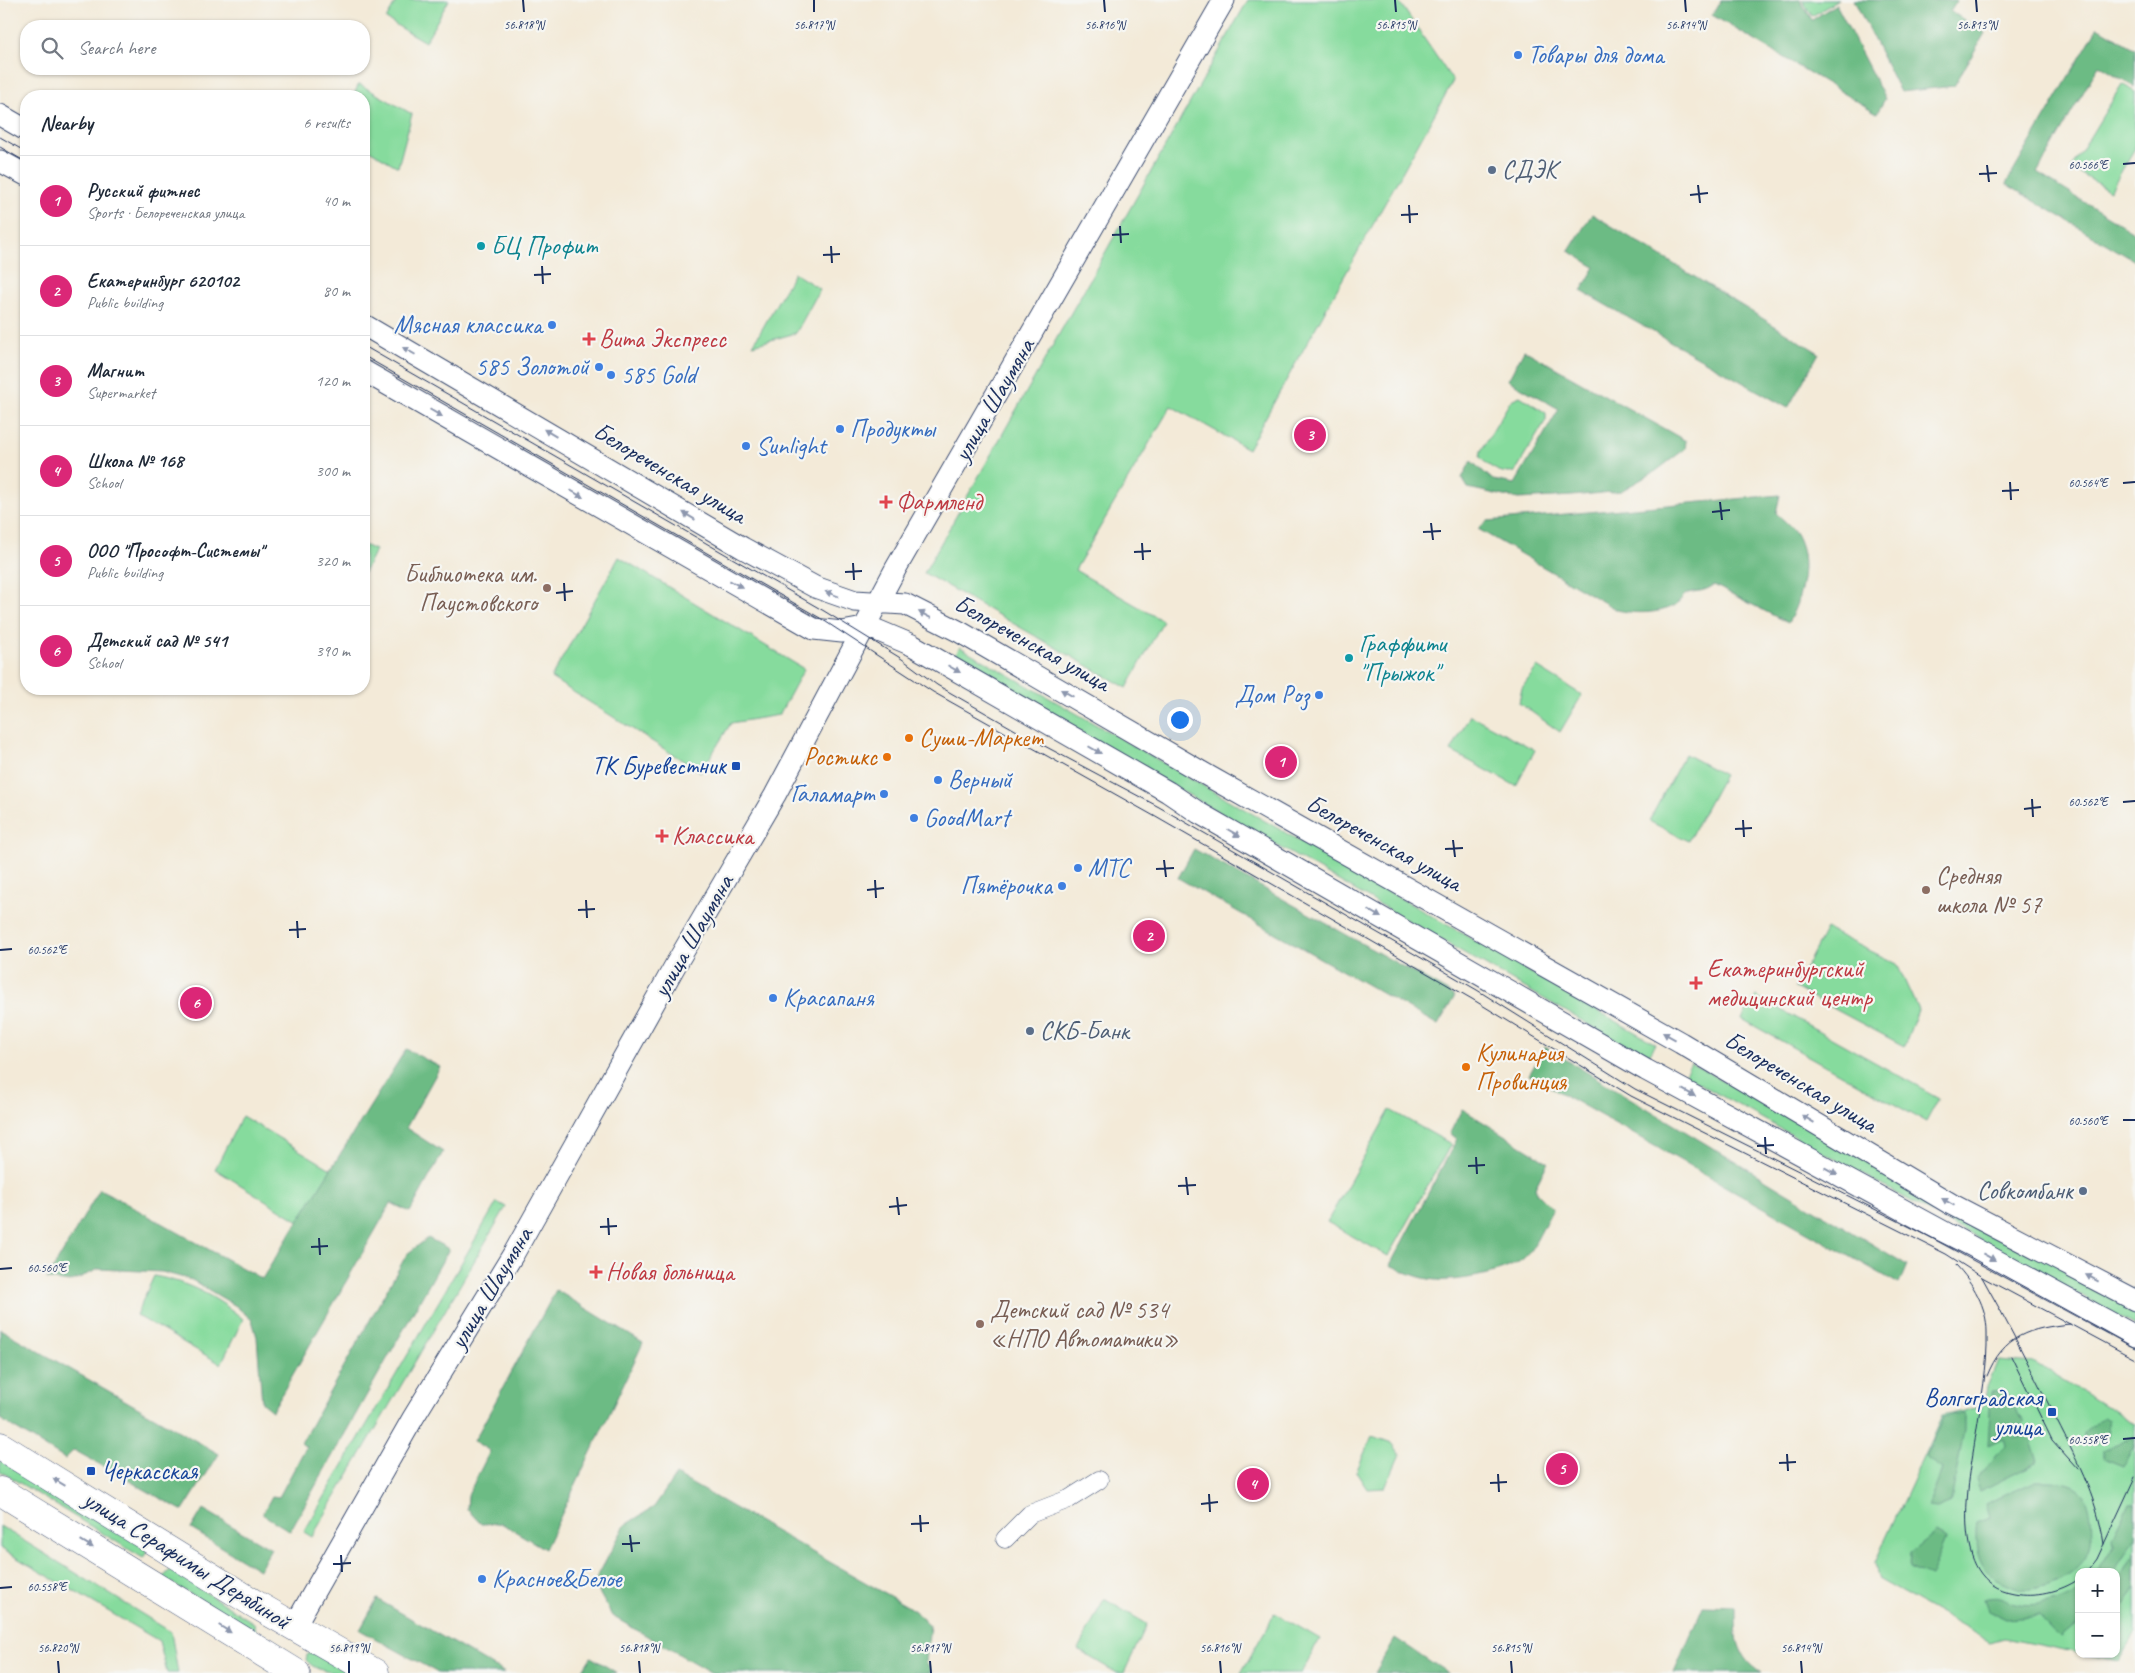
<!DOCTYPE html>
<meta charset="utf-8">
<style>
:root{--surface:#fff;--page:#f6f6f7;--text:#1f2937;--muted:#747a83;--line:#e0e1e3;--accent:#db2777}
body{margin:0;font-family:Caveat,sans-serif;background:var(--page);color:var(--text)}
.controls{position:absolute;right:15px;bottom:15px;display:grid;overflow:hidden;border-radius:10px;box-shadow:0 1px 4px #0004}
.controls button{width:45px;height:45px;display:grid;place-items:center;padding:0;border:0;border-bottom:1px solid var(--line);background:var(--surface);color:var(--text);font:25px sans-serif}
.you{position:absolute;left:1179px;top:719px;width:18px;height:18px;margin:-12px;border:4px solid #fff;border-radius:50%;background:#1a73e8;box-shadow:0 0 0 8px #1a73e833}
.badge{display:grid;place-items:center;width:32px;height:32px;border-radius:50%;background:var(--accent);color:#fff;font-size:16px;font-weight:700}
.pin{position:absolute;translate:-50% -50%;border:2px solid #fff;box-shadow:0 1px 5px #0006}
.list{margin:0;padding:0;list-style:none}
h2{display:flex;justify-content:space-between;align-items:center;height:65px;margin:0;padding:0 20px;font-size:21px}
h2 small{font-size:16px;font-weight:400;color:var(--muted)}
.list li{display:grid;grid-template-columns:32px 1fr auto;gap:15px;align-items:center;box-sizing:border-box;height:90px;padding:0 20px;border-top:1px solid var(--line)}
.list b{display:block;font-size:19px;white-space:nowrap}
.list p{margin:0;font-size:16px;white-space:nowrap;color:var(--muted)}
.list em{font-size:16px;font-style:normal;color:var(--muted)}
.icon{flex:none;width:28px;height:28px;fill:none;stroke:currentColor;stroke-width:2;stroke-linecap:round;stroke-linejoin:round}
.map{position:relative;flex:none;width:2135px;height:1673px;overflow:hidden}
.search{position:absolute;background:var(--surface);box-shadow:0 1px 4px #0004;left:20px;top:20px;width:350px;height:55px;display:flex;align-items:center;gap:12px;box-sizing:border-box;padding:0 18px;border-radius:20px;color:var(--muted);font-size:19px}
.panel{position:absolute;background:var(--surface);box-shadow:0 1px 4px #0004;left:20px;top:90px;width:350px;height:605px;border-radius:20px}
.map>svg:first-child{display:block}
.green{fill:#86db9d;stroke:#50857e}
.forest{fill:#6cbb84;stroke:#447571}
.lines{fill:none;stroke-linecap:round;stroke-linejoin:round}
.minor-casing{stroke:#3b4b70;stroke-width:19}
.tertiary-casing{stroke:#3b4b70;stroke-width:23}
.primary-casing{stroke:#3b4b70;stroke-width:29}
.minor{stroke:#fff;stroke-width:18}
.tertiary{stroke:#fff;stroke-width:21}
.primary{stroke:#fff;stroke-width:28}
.tram{stroke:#1b2f5e;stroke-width:1}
.oneway{fill:#8d97ae}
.ticks{fill:none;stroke:#1b2f5e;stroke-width:2}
.shop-dot{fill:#3f7fe0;stroke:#f6f6f2;stroke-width:2}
.service-dot{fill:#5c6f8a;stroke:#f6f6f2;stroke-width:2}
.culture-dot{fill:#0f9aa8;stroke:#f6f6f2;stroke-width:2}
.health-dot{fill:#e0444e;stroke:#f6f6f2;stroke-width:2}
.education-dot{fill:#8d6e63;stroke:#f6f6f2;stroke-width:2}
.food-dot{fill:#e8710a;stroke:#f6f6f2;stroke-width:2}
.transit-dot{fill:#1a4fb4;stroke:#f6f6f2;stroke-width:2}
.labels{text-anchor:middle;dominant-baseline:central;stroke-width:4.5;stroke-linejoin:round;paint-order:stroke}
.shop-label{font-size:25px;fill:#366cbe;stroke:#f6f6f2;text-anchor:start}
.service-label{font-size:25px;fill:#4e5e75;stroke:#f6f6f2;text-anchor:start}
.culture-label{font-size:25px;fill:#0d838f;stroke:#f6f6f2;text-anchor:start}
.health-label{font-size:25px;fill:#be3a42;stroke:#f6f6f2;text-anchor:start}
.street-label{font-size:25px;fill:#1b2f5e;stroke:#f6f6f2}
.education-label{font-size:25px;fill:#785e54;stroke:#f6f6f2;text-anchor:start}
.food-label{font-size:25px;fill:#c56008;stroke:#f6f6f2;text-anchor:start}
.transit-label{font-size:25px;fill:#164399;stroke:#f6f6f2;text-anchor:end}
.ticks-label{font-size:12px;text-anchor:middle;fill:#1b2f5e;stroke:#f6f6f2;stroke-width:4.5;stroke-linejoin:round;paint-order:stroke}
</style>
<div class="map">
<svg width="2135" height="1673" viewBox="0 0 2135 1673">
<rect width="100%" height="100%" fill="#f6f6f2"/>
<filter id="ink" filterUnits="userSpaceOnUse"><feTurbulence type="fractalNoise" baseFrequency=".02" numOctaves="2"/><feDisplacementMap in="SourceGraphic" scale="10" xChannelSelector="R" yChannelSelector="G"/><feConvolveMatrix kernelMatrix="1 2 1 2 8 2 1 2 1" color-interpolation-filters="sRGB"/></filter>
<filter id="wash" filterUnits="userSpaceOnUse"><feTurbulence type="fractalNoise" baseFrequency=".0096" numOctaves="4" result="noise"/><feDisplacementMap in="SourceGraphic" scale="20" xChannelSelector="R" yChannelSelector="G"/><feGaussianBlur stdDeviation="1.12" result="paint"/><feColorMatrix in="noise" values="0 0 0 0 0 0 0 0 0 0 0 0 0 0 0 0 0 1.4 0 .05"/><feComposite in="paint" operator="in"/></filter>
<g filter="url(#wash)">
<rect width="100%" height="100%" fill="#f3ead8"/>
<path class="green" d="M397,0H449L425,42L386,19Z
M1248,0H1398L1453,81L1248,449L1171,406L1075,570L1163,621L1127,688L924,573Z
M1802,0H1838L1812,16Z
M359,84L412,114L398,167L364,147V96H353Z
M2122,84L2135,92V148L2110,191L2071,168Z
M794,273L820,289L796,333L753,345Z
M1520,396L1546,413V420L1515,472C1503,476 1487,466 1480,457L1481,451L1511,400Z
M364,545L375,550L364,573Z
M619,557L804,669L779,715L731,723L701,772L551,678Z
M960,647L1656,1044L1647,1058L952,659Z
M1537,667L1582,695L1560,732L1519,703L1522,688Z
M1470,715L1535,750L1516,786L1451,751Z
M1685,754L1724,775L1688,841L1649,821Z
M1826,929L1897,964L1918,1010L1904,1046L1795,988Z
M1756,996L1939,1098L1926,1122L1742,1019Z
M1691,1063L2135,1306V1326L1684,1075Z
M1390,1110L1451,1144L1388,1256L1327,1222Z
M242,1116L356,1184L326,1238L215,1169Z
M497,1202L506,1207L312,1537L304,1532Z
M154,1276C188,1282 217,1297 243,1319L221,1364L136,1315Z
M1998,1360L2035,1363L2135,1424V1633L2118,1661L2083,1654H2116V1572H2079V1653L2004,1638L1990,1642L1878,1579L1875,1562L1942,1416L1984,1406L1987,1387Z
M1372,1436L1392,1443L1400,1454L1385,1488L1367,1489L1356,1472Z
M0,1460L148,1550L143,1558L0,1471Z
M0,1526L171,1632L178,1673H167L159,1641L0,1548Z
M170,1570L254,1623L256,1630L253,1631L163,1578Z
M1104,1599L1147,1624L1124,1673H1117L1078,1650Z
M1275,1613L1320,1639L1301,1673H1241Z
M312,1652L352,1673C335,1673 317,1673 306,1660L307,1655Z"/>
<path class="forest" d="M1721,0H1800L1812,20L1836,4L1885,99L1877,113L1712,15Z
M1854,0H1957L1950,11L1985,33L1954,86L1900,92Z
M2098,27L2135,49V87L2099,65L2037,173L2135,233V261L2006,184Z
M1592,214L1819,353L1788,408L1581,291L1595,267L1569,251Z
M1524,350L1686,441L1685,449L1656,471L1621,491L1572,496L1518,499L1468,488L1462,478L1471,461L1493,480L1515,484L1559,409L1508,380Z
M1780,495L1776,513C1782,519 1790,525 1795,532C1812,559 1802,597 1788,623L1714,585C1702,593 1699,590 1688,593C1683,595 1679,603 1674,606C1658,614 1634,614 1617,610L1478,529L1487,521Z
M1194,849L1455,996L1438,1025L1178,878Z
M1545,1047L1907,1265L1899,1284L1529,1075Z
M406,1049L440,1067L406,1128L443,1152L410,1212L391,1203L272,1411L262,1403L257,1337L252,1320L236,1306L192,1280L162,1272L99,1269L70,1282L47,1279L100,1189L262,1279Z
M1462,1109L1548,1162L1535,1188L1538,1194L1553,1209C1544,1224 1537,1243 1526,1256C1512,1272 1458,1282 1437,1280C1420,1279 1405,1272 1390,1265L1457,1139L1450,1133Z
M428,1238L449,1249L290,1531L262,1514L272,1496L279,1497L306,1447L301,1443L407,1254Z
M556,1290L643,1343L545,1549L501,1523L481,1524L467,1509L468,1495L490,1451L474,1441Z
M0,1329L219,1454L183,1511L74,1450L65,1459L0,1419Z
M2004,1391L2025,1423L2010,1434L2013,1438L2030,1436L2038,1462L1980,1491L1976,1480L2005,1446L2003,1438L1988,1445L1991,1392Z
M1964,1413V1430L1951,1502L1937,1508L1928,1507L1942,1469L1925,1457L1943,1418Z
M2103,1417L2108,1420L2109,1437L2097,1443L2084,1439V1433Z
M2134,1437L2135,1447L2123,1466L2103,1458V1450Z
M676,1475L909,1607L930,1625L926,1662L932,1673H712L612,1616L594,1583L625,1525L654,1507Z
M2036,1481C2050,1481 2068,1480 2080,1490C2087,1496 2090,1509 2091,1518C2092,1526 2092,1540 2090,1548C2082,1573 2047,1591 2022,1589C2015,1588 2007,1583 2001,1581C1977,1572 1974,1545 1977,1523L1990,1518L1986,1504Z
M2130,1503H2135V1537L2114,1572H2097L2114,1545L2113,1538Z
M203,1509L271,1549L259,1570L191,1529Z
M1936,1533L1946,1539L1930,1577L1909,1568L1910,1554Z
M2135,1552V1587L2116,1618V1585Z
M2079,1590V1623L2061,1638L2040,1616L2007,1619L1988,1610L1984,1599C2003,1594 2002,1602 2018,1605C2039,1608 2062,1601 2079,1590Z
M377,1599L498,1669L505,1673H438L360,1630Z
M1703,1606L1736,1607C1736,1637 1735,1655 1762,1673H1674Z
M1395,1638L1448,1673H1375Z
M591,1657L617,1673H581Z"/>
</g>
<g filter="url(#ink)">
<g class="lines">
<defs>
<path id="minor" d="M1005,1539L1030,1514L1069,1499L1099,1480"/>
<path id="tertiary" d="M0,115L26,130
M0,161L26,175
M364,325L743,548L815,587L855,601L905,604L960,632L1210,777L1681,1043L1951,1204L2135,1300
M364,371L814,629L842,632L864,628L874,629L912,645L1168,792L1199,813L1646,1070L2135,1336
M294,1627L413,1418L514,1253L676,964L775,795L896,568L1224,0"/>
<path id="primary" d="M0,1446L255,1604L375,1673
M0,1491L296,1673"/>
</defs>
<use href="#minor" class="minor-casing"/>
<use href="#tertiary" class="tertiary-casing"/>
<use href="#primary" class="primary-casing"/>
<use href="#minor" class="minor"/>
<use href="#tertiary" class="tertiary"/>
<use href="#primary" class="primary"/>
<path class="tram" d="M0,137L26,152
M0,147L26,162
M364,346L824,611L902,659L937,685L1024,735L1159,807L1477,990L1635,1089L1968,1256L2135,1348
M364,356L820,618L933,692L1154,816L1472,999L1631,1096L1946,1254L1982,1277L2135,1359
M1956,1265C1973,1283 1987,1307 1987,1332C1988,1366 1981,1401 1976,1434C1969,1482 1946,1581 2014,1593C2036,1597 2060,1592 2079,1579
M1982,1277C2007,1321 2030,1367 2053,1413C2074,1455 2097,1496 2104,1544
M2011,1356L2052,1440L2078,1469
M1987,1376C2003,1335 2030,1328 2070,1324
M2087,1572L2097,1559L2135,1477"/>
</g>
<defs><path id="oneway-solid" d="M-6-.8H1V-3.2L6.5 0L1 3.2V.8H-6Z" transform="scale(1.25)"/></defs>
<g class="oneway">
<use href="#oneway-solid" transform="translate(409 351) rotate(-150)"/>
<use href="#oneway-solid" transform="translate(436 413) rotate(30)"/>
<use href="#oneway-solid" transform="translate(550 433) rotate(-149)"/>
<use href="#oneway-solid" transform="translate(577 494) rotate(30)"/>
<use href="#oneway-solid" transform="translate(689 516) rotate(-149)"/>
<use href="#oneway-solid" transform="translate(736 584) rotate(28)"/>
<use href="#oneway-solid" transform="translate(832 594) rotate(-160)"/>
<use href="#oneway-solid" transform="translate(925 615) rotate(-153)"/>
<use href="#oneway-solid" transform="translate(954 669) rotate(30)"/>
<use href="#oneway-solid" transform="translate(1067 693) rotate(-150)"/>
<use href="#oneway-solid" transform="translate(1095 750) rotate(30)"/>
<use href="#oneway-solid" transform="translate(1234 833) rotate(30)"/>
<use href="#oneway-solid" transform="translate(1375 914) rotate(30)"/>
<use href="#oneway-solid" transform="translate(1669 1036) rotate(-151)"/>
<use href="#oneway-solid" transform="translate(1689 1093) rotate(29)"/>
<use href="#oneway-solid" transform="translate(1808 1119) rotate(-149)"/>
<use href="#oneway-solid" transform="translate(1831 1171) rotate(29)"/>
<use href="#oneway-solid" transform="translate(1948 1202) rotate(-150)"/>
<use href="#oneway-solid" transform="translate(1989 1257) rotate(29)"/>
<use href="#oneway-solid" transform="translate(2092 1278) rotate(-152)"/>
<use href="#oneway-solid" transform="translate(59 1482) rotate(-149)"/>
<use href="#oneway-solid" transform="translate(87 1544) rotate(31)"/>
<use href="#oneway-solid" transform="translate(225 1629) rotate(32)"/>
</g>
</g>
<path class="ticks" d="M523,0L524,12M814,0V12M1104,0L1105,12M1395,0L1396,12M1685,0L1686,12M1976,0L1977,12M2123,164L2135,163M1987,165L1989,182M1979,174L1997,173M1698,185L1700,203M1690,195L1708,193M1409,205L1410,223M1401,215L1418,214M1120,226L1121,243M1112,235L1129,234M831,246L832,263M823,255L840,254M542,266L543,284M534,275L551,274M2010,482L2011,500M2123,483L2135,482M2002,491L2019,490M1720,502L1722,520M1712,512L1730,510M1431,523L1433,540M1423,532L1441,531M1142,543L1143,560M1134,552L1151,551M853,563L854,580M845,572L862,571M564,583L565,601M556,593L573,591M2032,799L2033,817M2123,802L2135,801M2024,809L2041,807M1743,820L1744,837M1735,829L1752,828M1453,840L1455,857M1445,849L1463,848M1164,860L1166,877M1156,869L1174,868M875,880L876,898M867,890L884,888M586,900L587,918M578,910L595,909M297,921L298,938M289,930L306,929M0,950L12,949M2123,1120H2135M1765,1137L1766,1154M1757,1146L1774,1145M1476,1157L1477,1174M1468,1166L1485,1165M1186,1177L1188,1195M1178,1186L1196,1185M897,1197L899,1215M889,1207L907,1205M608,1218L609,1235M600,1227L617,1226M319,1238L320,1255M311,1247L328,1246M0,1269L12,1268M2123,1439L2135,1438M1787,1454L1788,1471M1779,1463L1796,1462M1498,1474L1499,1492M1490,1483L1507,1482M1209,1494L1210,1512M1201,1504L1218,1502M920,1515L921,1532M911,1524L929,1523M630,1535L632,1552M622,1544L640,1543M341,1555L342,1572M333,1564L351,1563M0,1588L12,1587M58,1661L59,1673M349,1661V1673M639,1661L640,1673M930,1661L931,1673M1220,1661L1221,1673M1511,1661L1512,1673M1801,1661L1802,1673"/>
<g class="shop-dot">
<circle cx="1518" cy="55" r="5"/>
<circle cx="552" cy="325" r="5"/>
<circle cx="599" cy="367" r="5"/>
<circle cx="611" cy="375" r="5"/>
<circle cx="840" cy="429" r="5"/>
<circle cx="746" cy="446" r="5"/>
<circle cx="1319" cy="695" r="5"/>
<circle cx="938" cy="780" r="5"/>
<circle cx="884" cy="794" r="5"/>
<circle cx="914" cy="818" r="5"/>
<circle cx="1078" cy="868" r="5"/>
<circle cx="1062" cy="886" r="5"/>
<circle cx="773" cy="998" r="5"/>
<circle cx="482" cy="1579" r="5"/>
</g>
<g class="service-dot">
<circle cx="1492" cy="170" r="5"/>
<circle cx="1030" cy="1031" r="5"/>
<circle cx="2083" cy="1191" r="5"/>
</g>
<g class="culture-dot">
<circle cx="481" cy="246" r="5"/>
<circle cx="1349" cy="658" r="5"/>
</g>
<g class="health-dot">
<path d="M586.5 331.5h5v5h5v5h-5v5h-5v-5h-5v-5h5z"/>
<path d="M883.5 494.5h5v5h5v5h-5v5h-5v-5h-5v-5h5z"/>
<path d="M659.5 828.5h5v5h5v5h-5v5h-5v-5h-5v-5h5z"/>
<path d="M1693.5 975.5h5v5h5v5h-5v5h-5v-5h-5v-5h5z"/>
<path d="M593.5 1264.5h5v5h5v5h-5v5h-5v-5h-5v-5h5z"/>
</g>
<g class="education-dot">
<circle cx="547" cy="588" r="5"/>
<circle cx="1926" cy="890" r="5"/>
<circle cx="980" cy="1324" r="5"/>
</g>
<g class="food-dot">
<circle cx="909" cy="738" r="5"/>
<circle cx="887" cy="757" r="5"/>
<circle cx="1466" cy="1067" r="5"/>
</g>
<g class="transit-dot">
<rect x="731" y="761" width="10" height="10" rx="2.5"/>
<rect x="2047" y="1407" width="10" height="10" rx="2.5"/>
<rect x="86" y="1466" width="10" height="10" rx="2.5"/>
</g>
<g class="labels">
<g class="shop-label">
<text x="1528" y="55">Товары для дома</text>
<text x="542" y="325" text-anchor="end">Мясная классика</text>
<text x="589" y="367" text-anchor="end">585 Золотой</text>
<text x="621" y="375">585 Gold</text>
<text x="850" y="429">Продукты</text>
<text x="756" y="446">Sunlight</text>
<text x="1309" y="695" text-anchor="end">Дом Роз</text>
<text x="948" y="780">Верный</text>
<text x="874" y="794" text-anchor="end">Галамарт</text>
<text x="924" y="818">GoodMart</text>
<text x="1088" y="868">МТС</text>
<text x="1052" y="886" text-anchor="end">Пятёрочка</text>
<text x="783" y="998">Красапаня</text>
<text x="492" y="1579">Красное&amp;Белое</text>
</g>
<g class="service-label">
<text x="1502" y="170">СДЭК</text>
<text x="1040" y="1031">СКБ-Банк</text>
<text x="2073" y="1191" text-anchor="end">Совкомбанк</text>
</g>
<g class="culture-label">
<text x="491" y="246">БЦ Профит</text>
<text x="1359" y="644">Граффити<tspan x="1359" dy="29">"Прыжок"</tspan></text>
</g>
<g class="health-label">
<text x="599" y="339">Вита Экспресс</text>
<text x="896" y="502">Фармленд</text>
<text x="672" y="836">Классика</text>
<text x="1707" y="969">Екатеринбургский<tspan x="1707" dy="29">медицинский центр</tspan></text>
<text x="606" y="1272">Новая больница</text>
</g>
<g class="street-label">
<text transform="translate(994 400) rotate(-60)">улица Шаумяна</text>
<text transform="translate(670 473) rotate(31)">Белореченская улица</text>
<text transform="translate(1032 643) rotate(29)">Белореченская улица</text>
<text transform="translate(1384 843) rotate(29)">Белореченская улица</text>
<text transform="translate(693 936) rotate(-60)">улица Шаумяна</text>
<text transform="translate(1801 1082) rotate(31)">Белореченская улица</text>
<text transform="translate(491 1288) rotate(-59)">улица Шаумяна</text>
<text transform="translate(187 1560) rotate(32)">улица Серафимы Дерябиной</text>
</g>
<g class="education-label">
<text x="537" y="574" text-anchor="end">Библиотека им.<tspan x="537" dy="29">Паустовского</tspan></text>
<text x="1936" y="876">Средняя<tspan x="1936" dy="29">школа № 57</tspan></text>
<text x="990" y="1310">Детский сад № 534<tspan x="990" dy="29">«НПО Автоматики»</tspan></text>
</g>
<g class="food-label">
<text x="919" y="738">Суши-Маркет</text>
<text x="877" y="757" text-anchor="end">Ростикс</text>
<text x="1476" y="1053">Кулинария<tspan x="1476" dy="29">Провинция</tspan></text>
</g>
<g class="transit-label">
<text x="726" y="766">ТК Буревестник</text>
<text x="2042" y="1398">Волгоградская<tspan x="2042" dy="29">улица</tspan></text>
<text x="101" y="1471" text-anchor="start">Черкасская</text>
</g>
</g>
<g class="ticks-label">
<text x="524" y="29">56.818°N</text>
<text x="814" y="29">56.817°N</text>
<text x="1105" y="29">56.816°N</text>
<text x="1396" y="29">56.815°N</text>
<text x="1686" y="29">56.814°N</text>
<text x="1977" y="29">56.813°N</text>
<text x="2088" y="169">60.566°E</text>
<text x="2088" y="487">60.564°E</text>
<text x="2088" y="806">60.562°E</text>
<text x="47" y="954">60.562°E</text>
<text x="2088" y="1125">60.560°E</text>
<text x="47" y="1272">60.560°E</text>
<text x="2088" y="1444">60.558°E</text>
<text x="47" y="1591">60.558°E</text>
<text x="58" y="1652">56.820°N</text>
<text x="349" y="1652">56.819°N</text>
<text x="639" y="1652">56.818°N</text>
<text x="930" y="1652">56.817°N</text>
<text x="1220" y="1652">56.816°N</text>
<text x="1511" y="1652">56.815°N</text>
<text x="1801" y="1652">56.814°N</text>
</g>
</svg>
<div class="controls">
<button>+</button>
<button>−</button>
</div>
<div class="you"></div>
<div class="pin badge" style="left:1281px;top:762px">1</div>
<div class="pin badge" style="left:1149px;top:936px">2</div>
<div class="pin badge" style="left:1310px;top:435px">3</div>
<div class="pin badge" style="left:1253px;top:1484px">4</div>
<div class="pin badge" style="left:1562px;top:1469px">5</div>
<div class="pin badge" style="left:196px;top:1003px">6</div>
<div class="search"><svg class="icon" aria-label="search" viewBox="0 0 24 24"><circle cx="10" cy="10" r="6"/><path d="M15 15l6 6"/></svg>Search here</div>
<section class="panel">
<h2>Nearby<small>6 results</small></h2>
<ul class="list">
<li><span class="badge">1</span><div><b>Русский фитнес</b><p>Sports · Белореченская улица</p></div><em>40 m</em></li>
<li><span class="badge">2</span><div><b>Екатеринбург 620102</b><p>Public building</p></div><em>80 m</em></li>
<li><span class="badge">3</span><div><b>Магнит</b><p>Supermarket</p></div><em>120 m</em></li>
<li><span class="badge">4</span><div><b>Школа № 168</b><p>School</p></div><em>300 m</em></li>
<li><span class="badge">5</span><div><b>ООО &quot;Прософт-Системы&quot;</b><p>Public building</p></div><em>320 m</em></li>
<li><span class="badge">6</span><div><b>Детский сад № 541</b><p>School</p></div><em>390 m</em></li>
</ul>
</section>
</div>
